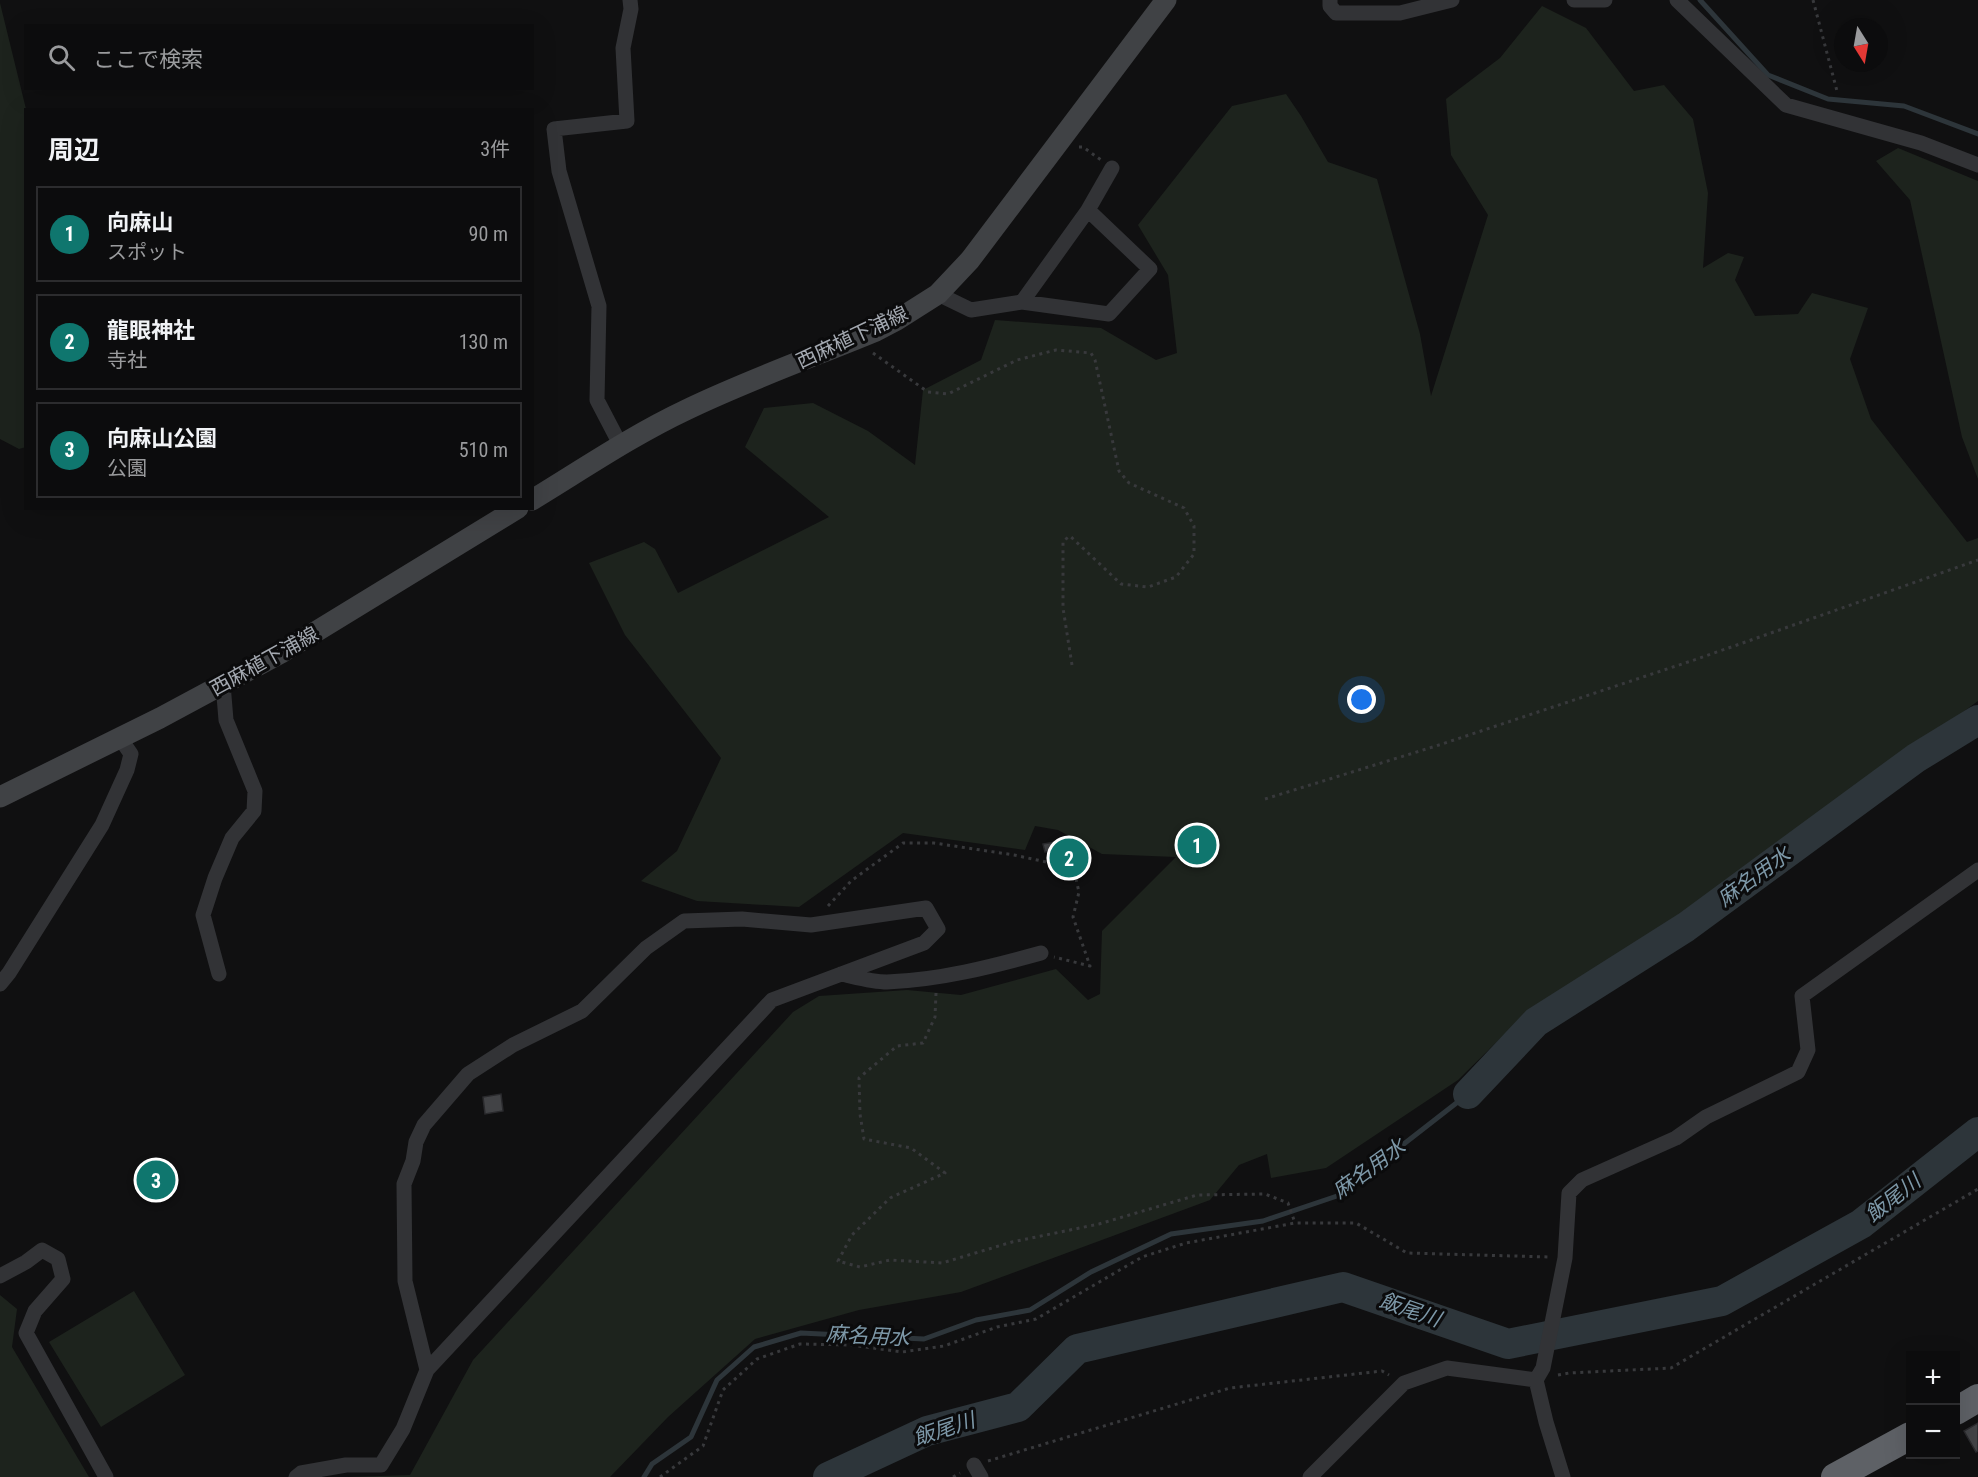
<!DOCTYPE html>
<html lang="ja">
<meta charset="utf-8">
<style>
:root{--surface:#0c0c0d;--page:#1a1a1b;--text:#f1f3f6;--muted:#9a9b9d;--line:#2c2c2e;--accent:#0f766e}
body{margin:0;font-family:"Roboto Condensed","Noto Sans JP",sans-serif;background:var(--page);color:var(--text)}
.controls{position:absolute;right:18px;bottom:18px;display:grid;overflow:hidden;border-radius:0px;box-shadow:0 6px 24px #0002}
.controls button{width:54px;height:54px;display:grid;place-items:center;padding:0;border:0;border-bottom:2px solid var(--line);background:var(--surface);color:var(--text);font:30px sans-serif}
.compass{position:absolute;left:1834px;top:18px;width:54px;height:54px;border-radius:50%;background:var(--surface);box-shadow:0 6px 24px #0002;rotate:169deg}
.you{position:absolute;left:1362px;top:700px;width:21px;height:21px;margin:-15px;border:4px solid #fff;border-radius:50%;background:#1a73e8;box-shadow:0 0 0 9px #1a73e833}
.badge{display:grid;place-items:center;width:39px;height:39px;border-radius:50%;background:var(--accent);color:#fff;font-size:20px;font-weight:700}
.pin{position:absolute;translate:-50% -50%;border:3px solid #fff;box-shadow:0 2px 6px #0006}
.list{margin:0;padding:0;list-style:none}
h2{display:flex;justify-content:space-between;align-items:center;height:78px;margin:0;padding:0 24px;font-size:26px}
h2 small{font-size:20px;font-weight:400;color:var(--muted)}
.list li{display:grid;grid-template-columns:39px 1fr auto;gap:18px;align-items:center;box-sizing:border-box;height:96px;margin:0 12px 12px;padding:0 12px;border:2px solid var(--line);border-radius:0px}
.list b{display:block;font-size:22px;white-space:nowrap}
.list p{margin:0;font-size:20px;white-space:nowrap;color:var(--muted)}
.list em{font-size:20px;font-style:normal;color:var(--muted)}
.icon{flex:none;width:33px;height:33px;fill:none;stroke:currentColor;stroke-width:2;stroke-linecap:round;stroke-linejoin:round}
.map{position:relative;flex:none;width:1978px;height:1477px;overflow:hidden}
.search{position:absolute;background:var(--surface);box-shadow:0 6px 24px #0002;left:24px;top:24px;width:510px;height:66px;display:flex;align-items:center;gap:15px;box-sizing:border-box;padding:0 21px;border-radius:0px;color:var(--muted);font-size:22px}
.panel{position:absolute;background:var(--surface);box-shadow:0 6px 24px #0002;left:24px;top:108px;width:510px;height:402px;border-radius:0px}
.map>svg:first-child{display:block}
.green{fill:#1d231d}
.lines{fill:none;stroke-linecap:round;stroke-linejoin:round}
.stream{stroke:#2d353a;stroke-width:5}
.river{stroke:#2d353a;stroke-width:30}
.building{fill:#424346;stroke:#2a2a2d;stroke-width:1.5}
.path{stroke:#38393c;stroke-width:3;stroke-dasharray:3 4.5;stroke-linecap:butt}
.street{stroke:#323336;stroke-width:15}
.secondary{stroke:#404245;stroke-width:21}
.highway{stroke:#5e6166;stroke-width:28}
.labels{text-anchor:middle;dominant-baseline:central;stroke-width:6;stroke-linejoin:round;paint-order:stroke}
.street-label{font-size:20px;fill:#a3a8b0;stroke:#0b0b0c}
.water-label{font-size:21px;font-style:italic;fill:#7d98a8;stroke:#0b0b0c}
</style>
<div class="map">
<svg width="1978" height="1477" viewBox="0 0 1978 1477">
<rect width="100%" height="100%" fill="#101011"/>
<path class="green" d="M0,3L26,109V447L19,449L0,439Z
M1542,6L1586,28L1634,91L1664,85L1693,119L1708,193L1703,268L1728,253L1744,257L1735,280L1755,316L1798,314L1812,293L1868,308L1850,359L1871,419L1967,542L1978,538V701L1700,905L1520,1019L1458,1080L1326,1168L1271,1178L1267,1154L1239,1165L1210,1200L961,1292L859,1310L755,1339L668,1417L610,1477H348L410,1475L473,1360L793,1012L819,996L907,990L961,995L1056,969L1088,1000L1100,994L1102,931L1176,857L1102,854L1058,830L1035,826L1025,850L903,833L799,907L697,901L641,881L677,851L721,758L625,635L589,563L644,542L655,549L678,593L829,517L745,447L764,408L813,403L868,431L915,465L923,390L981,360L995,320L1101,328L1156,360L1177,353L1168,275L1138,225L1232,106L1286,94L1301,116L1328,162L1377,179L1420,334L1431,396L1488,215L1451,155L1446,99L1500,58Z
M1898,148L1978,181V479L1962,437L1910,200L1876,161Z
M134,1291L185,1375L101,1427L49,1342Z
M0,1295L17,1309L12,1347L89,1477H0Z"/>
<g class="lines">
<path class="stream" d="M1700,0L1768,75L1828,99L1904,106L1978,134
M644,1477L652,1464L691,1437L717,1380L754,1347L801,1333L924,1339L976,1320L1030,1310L1091,1272L1171,1234L1263,1221L1337,1196L1468,1094"/>
<path class="river" d="M1468,1094L1536,1022L1686,927L1916,758L1978,720
M828,1477L927,1431L1018,1407L1077,1349L1343,1287L1508,1344L1722,1301L1861,1224L1978,1132"/>
</g>
<path class="building" d="M1066,840L1068,849L1045,852L1043,844Z
M1081,850L1084,868L1059,872L1057,853Z
M501,1094L503,1111L485,1114L483,1097Z
M1978,1423V1451L1976,1452L1964,1431Z"/>
<g class="lines">
<path class="path" d="M1813,0L1837,91
M1079,147H1083L1101,160
M873,353L928,392L948,394L1017,360L1056,350L1091,353L1095,360L1119,471L1129,483L1184,508L1194,526V554L1176,577L1148,587L1121,584L1070,536L1063,541V608L1072,665
M1265,799L1436,746L1700,658L1978,560
M828,906L851,881L903,843H934L1014,855L1051,863L1056,876L1075,875L1079,892L1073,917L1090,966L1054,957
M936,993L935,1017L923,1043L897,1046L859,1078L860,1114L864,1139L911,1148L945,1173L890,1198L852,1235L838,1261L860,1267L890,1260L942,1263L1012,1242L1099,1224L1197,1195L1265,1194L1288,1203L1295,1223
M1558,1375L1569,1373L1671,1368L1978,1189
M988,1461L1230,1388L1382,1371L1389,1375
M660,1477L703,1446L723,1390L757,1359L800,1344L851,1345L902,1352L944,1346L997,1327L1036,1319L1142,1257L1186,1243L1295,1223H1356L1407,1253L1549,1257
M953,1477L960,1473"/>
<path class="street" d="M1330,0V6L1336,13H1400L1452,0
M1574,0H1605
M1677,0L1786,105L1921,143L1978,165
M1088,210L1112,168
M938,294L971,310L1022,302L1109,314L1150,269L1088,210L1022,302
M621,446L597,400L599,306L559,171L554,129L627,121L623,48L631,9L630,0
M219,974L203,915L215,878L232,838L254,811L255,791L226,720L223,684
M841,974C855,977 872,982 887,982C940,980 990,967 1041,953
M0,984L9,973L102,825L127,770L131,754L120,738
M0,1276L26,1262L42,1250L58,1259L63,1279L35,1311L26,1333L106,1477
M974,1465L981,1477
M296,1477L301,1473L346,1465H381L403,1429L427,1370L405,1281L404,1184L413,1161L416,1142L424,1125L468,1074L513,1045L582,1011L646,948L684,921L742,919L811,925L926,908L938,929L924,943L772,1000L427,1370
M1310,1477L1404,1383L1447,1368L1536,1380
M1563,1477L1546,1422L1536,1380L1543,1368L1565,1258L1569,1193L1582,1180L1676,1138L1706,1117L1798,1072L1808,1050L1802,996L1978,870"/>
<path class="secondary" d="M532,500C583,469 633,435 686,410C748,380 813,357 876,331L897,320L938,294L970,260L1166,0
M0,797L160,718L281,653L518,508"/>
<path class="highway" d="M1956,1411L1978,1398
M1835,1477L1910,1436"/>
</g>
<g class="labels">
<g class="street-label">
<text transform="translate(852 337) rotate(-25)">西麻植下浦線</text>
<text transform="translate(264 661) rotate(-29)">西麻植下浦線</text>
</g>
<g class="water-label">
<text transform="translate(1754 877) rotate(-36)">麻名用水</text>
<text transform="translate(1369 1169) rotate(-36)">麻名用水</text>
<text transform="translate(1893 1198) rotate(-38)">飯尾川</text>
<text transform="translate(1410 1310) rotate(19)">飯尾川</text>
<text transform="translate(868 1336) rotate(3)">麻名用水</text>
<text transform="translate(944 1429) rotate(-18)">飯尾川</text>
</g>
</g>
</svg>
<div class="controls">
<button>+</button>
<button>−</button>
</div>
<svg class="compass" viewBox="-18 -18 36 36"><path d="M0-13l5 13h-10z" fill="#e53935"/><path d="M0 13l5-13h-10z" fill="#9a9b9d"/></svg>
<div class="you"></div>
<div class="pin badge" style="left:1197px;top:845px">1</div>
<div class="pin badge" style="left:1069px;top:858px">2</div>
<div class="pin badge" style="left:156px;top:1180px">3</div>
<div class="search"><svg class="icon" aria-label="search" viewBox="0 0 24 24"><circle cx="10" cy="10" r="6"/><path d="M15 15l6 6"/></svg>ここで検索</div>
<section class="panel">
<h2>周辺<small>3件</small></h2>
<ul class="list">
<li><span class="badge">1</span><div><b>向麻山</b><p>スポット</p></div><em>90 m</em></li>
<li><span class="badge">2</span><div><b>龍眼神社</b><p>寺社</p></div><em>130 m</em></li>
<li><span class="badge">3</span><div><b>向麻山公園</b><p>公園</p></div><em>510 m</em></li>
</ul>
</section>
</div>
